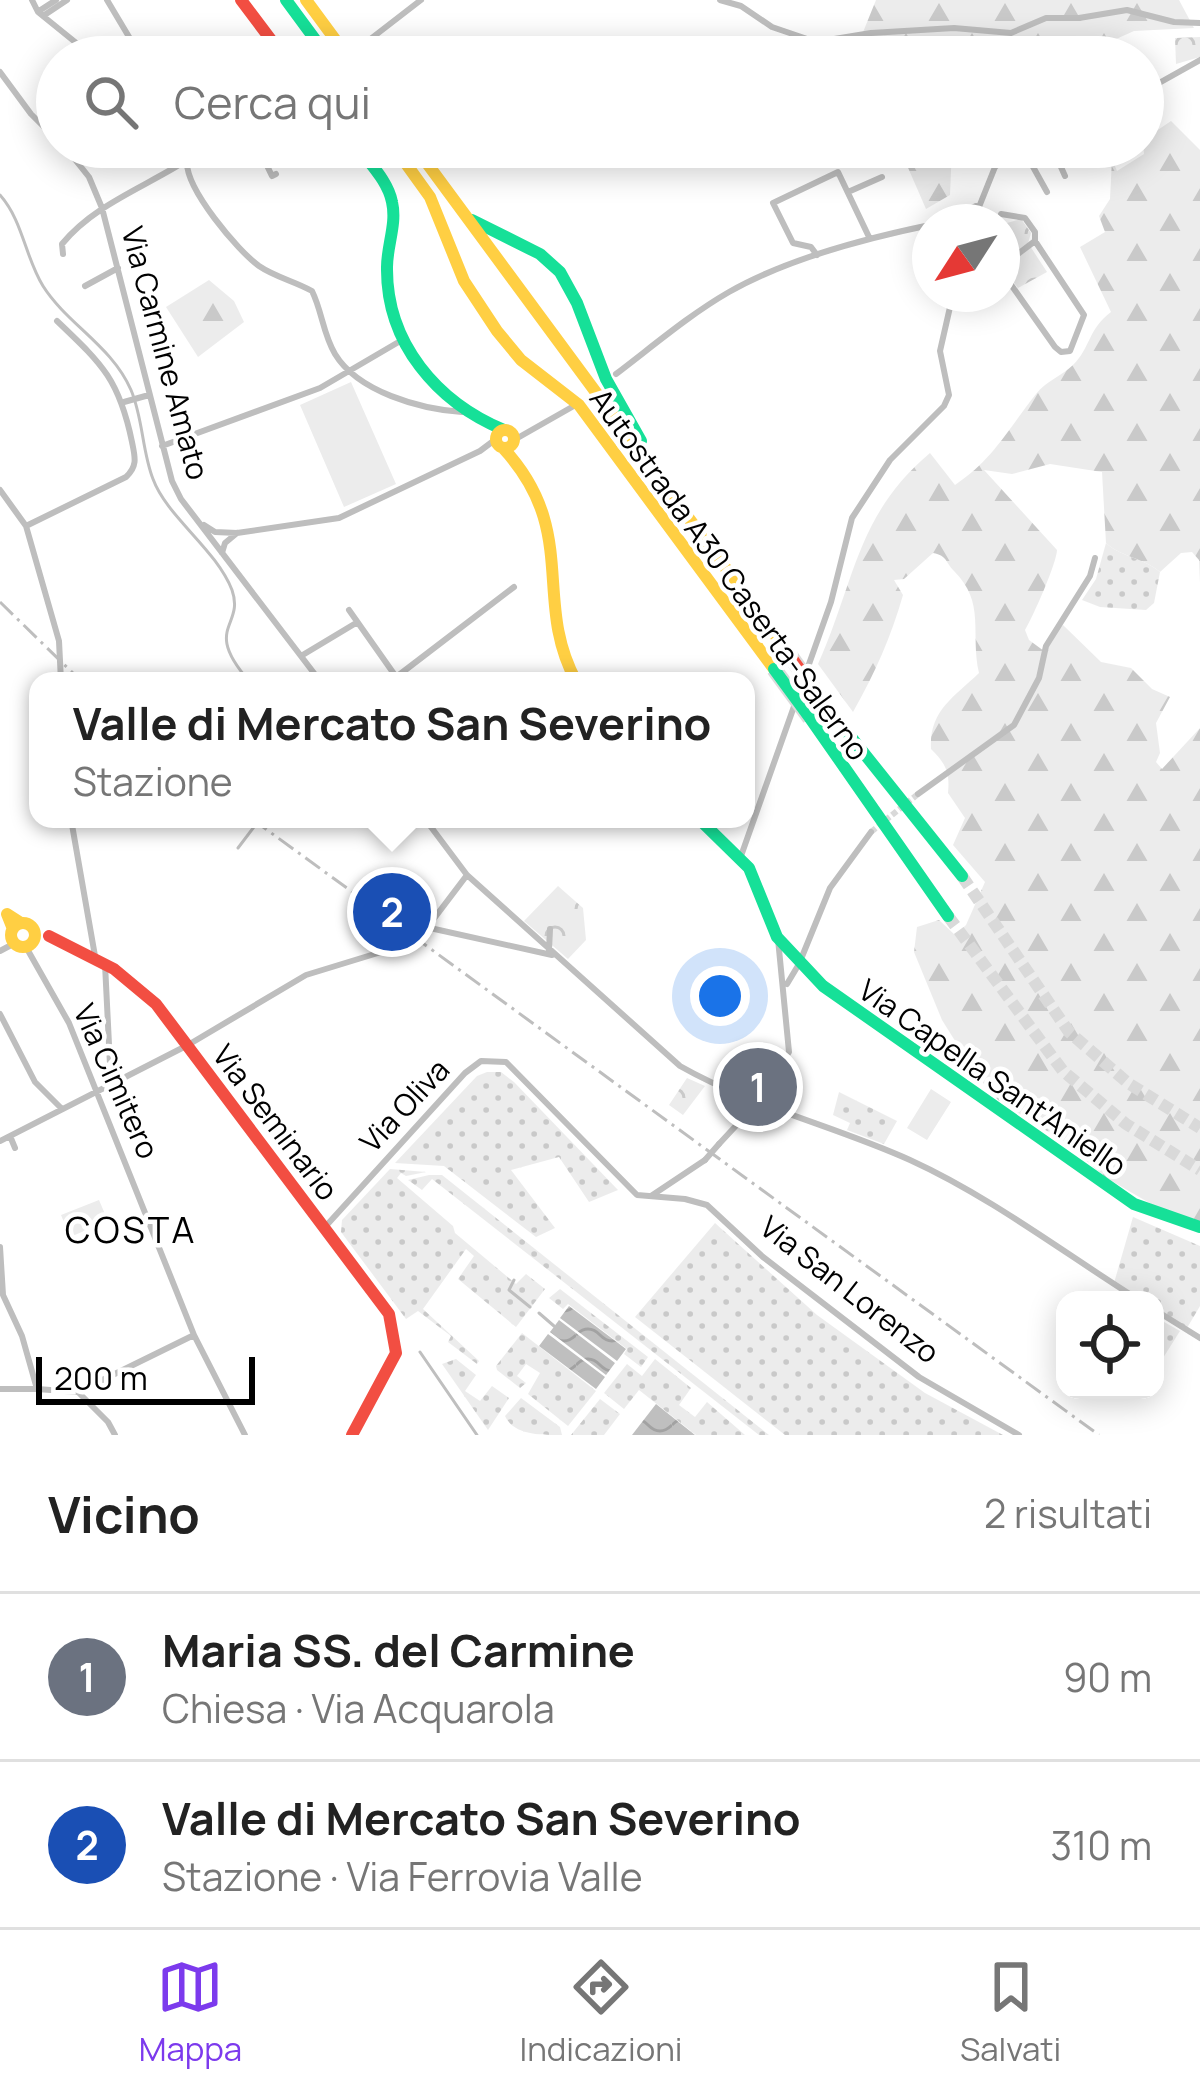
<!DOCTYPE html>
<html lang="it">
<meta charset="utf-8">
<style>
:root{--surface:#fff;--page:#f2f2f2;--text:#222;--muted:#767676;--line:#e0e0e0;--accent:#7c3aed}
body{margin:0;font-family:Manrope,sans-serif;background:var(--page);color:var(--text)}
.controls{position:absolute;right:36px;bottom:36px;display:grid;overflow:hidden;border-radius:24px;box-shadow:0 6px 30px #0003}
.controls button{width:108px;height:108px;display:grid;place-items:center;padding:0;border:0;border-bottom:3px solid var(--line);background:var(--surface);color:var(--text);font:60px sans-serif}
.compass{position:absolute;left:912px;top:204px;width:108px;height:108px;border-radius:50%;background:var(--surface);box-shadow:0 6px 30px #0003;rotate:234deg}
.scale{position:absolute;left:36px;bottom:30px;width:219px;box-sizing:border-box;padding-left:12px;border:6px solid #000;border-top:0;font-size:33px;line-height:42px;white-space:nowrap;color:#000;-webkit-text-stroke:9px #fff;paint-order:stroke}
.you{position:absolute;left:720px;top:996px;width:42px;height:42px;margin:-30px;border:9px solid #fff;border-radius:50%;background:#1a73e8;box-shadow:0 0 0 18px #1a73e833}
.badge{display:grid;place-items:center;width:78px;height:78px;border-radius:50%;background:var(--accent);color:#fff;font-size:39px;font-weight:700}
.pin{position:absolute;translate:-50% -50%;border:6px solid #fff;box-shadow:0 3px 12px #0006}
.popup{position:absolute;left:29px;top:672px;width:726px;height:156px;box-sizing:border-box;display:grid;place-content:center;border-radius:24px;background:var(--surface);filter:drop-shadow(0 3px 9px #0005);font-size:39px;white-space:nowrap;color:var(--muted)}
.popup b{font-size:45px;color:var(--text)}
.popup::after{content:'';position:absolute;left:50%;top:100%;margin-left:-24px;border:24px solid transparent;border-top-color:var(--surface)}
.list{margin:0;padding:0;list-style:none}
h2{display:flex;justify-content:space-between;align-items:center;height:156px;margin:0;padding:0 48px;font-size:51px}
h2 small{font-size:39px;font-weight:400;color:var(--muted)}
.list li{display:grid;grid-template-columns:78px 1fr auto;gap:36px;align-items:center;box-sizing:border-box;height:168px;padding:0 48px;border-top:3px solid var(--line)}
.list b{display:block;font-size:45px;white-space:nowrap}
.list p{margin:0;font-size:39px;white-space:nowrap;color:var(--muted)}
.list em{font-size:39px;font-style:normal;color:var(--muted)}
.icon{flex:none;width:66px;height:66px;fill:none;stroke:currentColor;stroke-width:2;stroke-linecap:round;stroke-linejoin:round}
.map{position:relative;flex:none;width:1200px;height:1435px;overflow:hidden}
.search{position:absolute;background:var(--surface);box-shadow:0 6px 30px #0003;left:36px;right:36px;top:36px;height:132px;display:flex;align-items:center;gap:30px;box-sizing:border-box;padding:0 42px;border-radius:66px;color:var(--muted);font-size:45px}
.sheet{height:492px;background:var(--surface)}
nav{display:flex;justify-content:space-around;align-items:center;box-sizing:border-box;height:168px;border-top:3px solid var(--line);background:var(--surface);font-size:33px;color:var(--muted)}
nav a{display:grid;justify-items:center;gap:6px}
nav .on{color:var(--accent)}
.map>svg:first-child{display:block}
.grass{fill:url(#grass-dots)}
.forest{fill:url(#forest-firs)}
.park{fill:url(#park-crowns)}
.pitch{fill:#ececec}
.water{fill:url(#water-waves)}
.lines{fill:none;stroke-linecap:round;stroke-linejoin:round}
.stream{stroke:#bfbfbf;stroke-width:3}
.street-tunnel{stroke:#d9d9d9;stroke-width:6;stroke-dasharray:6 3;stroke-linecap:butt}
.highway-tunnel{stroke:#d9d9d9;stroke-width:12;stroke-dasharray:12 6;stroke-linecap:butt}
.street{stroke:#bebebe;stroke-width:6}
.fast{stroke:#16e098;stroke-width:12}
.slow{stroke:#ffcf43;stroke-width:12}
.jam{stroke:#f24e42;stroke-width:12}
.rail{stroke:#bebebe;stroke-width:3;stroke-dasharray:18 6 3 6;stroke-linecap:butt}
.fast-bridge-casing{stroke:#dbdbdb;stroke-width:16;stroke-linecap:butt}
.jam-bridge-casing{stroke:#dbdbdb;stroke-width:16;stroke-linecap:butt}
.street-bridge{stroke:#bebebe;stroke-width:6}
.fast-bridge{stroke:#16e098;stroke-width:12}
.jam-bridge{stroke:#f24e42;stroke-width:12}
.labels{text-anchor:middle;dominant-baseline:central;stroke-width:9;stroke-linejoin:round;paint-order:stroke}
.street-label{font-size:30px;fill:#000;stroke:#fff}
.quarter-label{font-size:36px;letter-spacing:3px;fill:#000;stroke:#fff}
</style>
<div class="map">
<svg width="1200" height="1435" viewBox="0 0 1200 1435">
<defs>
<pattern id="grass-dots" width="8" height="8" patternUnits="userSpaceOnUse" patternTransform="scale(3)"><rect width="8" height="8" fill="#ececec"/><path d="M2 2h.1M6 6h.1" fill="none" stroke="#c9c9c9" stroke-width="1.8" stroke-linecap="round"/></pattern>
<pattern id="forest-firs" width="22" height="20" patternUnits="userSpaceOnUse" patternTransform="scale(3)"><rect width="22" height="20" fill="#ececec"/><path d="M5 1l3.5 6h-7zM16 11l3.5 6h-7z" fill="#c9c9c9"/></pattern>
<pattern id="park-crowns" width="20" height="18" patternUnits="userSpaceOnUse" patternTransform="scale(3)"><rect width="20" height="18" fill="#ececec"/><path d="M2 6a3 3 0 1 1 6 0M12 15a3 3 0 1 1 6 0" fill="none" stroke="#c9c9c9"/></pattern>
<pattern id="water-waves" width="16" height="10" patternUnits="userSpaceOnUse" patternTransform="scale(3)"><rect width="16" height="10" fill="#bfbfbf"/><path d="M0 5q4-4 8 0t8 0" fill="none" stroke="#a2a2a2"/></pattern>
</defs>
<rect width="100%" height="100%" fill="#fff"/>
<path class="grass" d="M1106,543C1123,558 1142,557 1160,572L1154,603L1146,610L1100,607L1082,600L1096,579Z
M487,1072H501L514,1082L618,1190L589,1202L559,1157L511,1170L555,1228L536,1237L444,1166L395,1163L477,1076Z
M839,1092L897,1121L884,1144L847,1130L850,1123L833,1115Z
M390,1169L426,1172L406,1176L401,1173L397,1178L453,1226L455,1233L516,1284L526,1274L545,1289L516,1327L458,1279L474,1256L466,1249L423,1309L479,1361L477,1364L448,1342L451,1336L418,1311L406,1319L341,1232L342,1220Z
M429,1175H442L769,1435H759L432,1179L422,1190L408,1180Z
M1133,1217L1200,1246V1306L1187,1328L1155,1308V1300H1142L1114,1283Z
M715,1223L817,1315L925,1393L1003,1435H785L635,1317Z
M560,1289L648,1357L641,1367L624,1354L627,1349L568,1304L563,1309L549,1298Z
M1157,1318L1180,1331L1163,1358L1155,1353Z
M522,1333L596,1391L568,1426L528,1394L540,1373L526,1364L517,1376L526,1383L520,1388L497,1370L496,1366Z
M456,1359L476,1375L465,1391L480,1401L492,1386L509,1398L488,1430L442,1364Z
M655,1359L691,1388L679,1405L695,1417L707,1402L745,1435H696L639,1390L624,1409L604,1393L627,1364L642,1376Z
M521,1398L560,1427L562,1435C540,1435 514,1435 505,1416Z
M600,1399L620,1414L604,1435H571Z"/>
<path class="forest" d="M876,0H1179L1194,28L1134,31L1076,57H853Z
M1171,121L1200,150V583L1199,560L1192,552L1181,553L1160,572C1142,557 1123,558 1106,543L1102,472L1050,464L1012,474L984,470L1057,550C1057,562 1033,617 1025,630L1029,640L1044,651L1048,639L1063,625L1101,662L1131,668L1152,689L1170,697L1156,723L1160,753L1156,762L1162,769L1200,728V1222L1158,1208L1105,1177L1066,1143L998,1100L977,1076L942,1020L914,952L917,927L939,920L955,935L966,925L985,882L953,845L965,818L948,793C950,772 946,764 931,749C929,711 953,698 979,673C970,632 986,603 954,571C945,562 948,556 933,553L904,579L894,580L903,595C891,637 875,673 853,712L818,664C855,582 856,515 930,453L955,485C993,460 1009,428 1036,394C1046,381 1062,376 1073,365C1091,347 1088,329 1111,312L1080,247L1105,232L1099,216L1110,199L1112,159L1117,171L1144,154L1143,140Z
M899,147H952L950,195L926,209Z
M209,280L234,301L244,322L198,357L166,307Z"/>
<path class="park" d="M1200,37V57L1176,64L1175,38Z
M994,219L1007,223L1021,219L1031,233L1028,243L1047,272L1018,288L1002,267V222H993Z
M558,886L583,908L586,940L568,959L524,921Z
M687,1078L705,1086L683,1115L669,1105Z"/>
<path class="pitch" d="M351,382L396,484L344,507L300,405Z
M931,1089L951,1102L927,1140L907,1128Z
M99,1200L108,1221L70,1237L61,1215Z"/>
<path class="water" d="M569,1306L626,1349L617,1361L560,1318Z
M559,1320L615,1363L606,1375L550,1332Z
M548,1334L605,1377L596,1389L539,1346Z
M656,1404L695,1435H632Z"/>
<g class="lines">
<path class="stream" d="M0,195C23,221 25,257 43,286C67,324 112,346 131,390C143,418 142,451 153,479C167,517 216,549 232,590C245,627 202,627 249,681
M238,848L260,819
M514,1280L509,1290L530,1307
M539,1313L554,1326
M420,1352L477,1435"/>
<path class="street-tunnel" d="M871,832L918,794"/>
<path class="highway-tunnel" d="M962,876L1069,1032L1128,1083L1200,1128
M948,916L1063,1071L1126,1124L1200,1170"/>
<path class="street" d="M32,0L38,12L80,46
M107,0L141,57
M720,0L741,6L772,27L816,42L871,33L954,28L1011,33L1046,18H1079L1127,10L1174,22L1200,23
M39,11L56,0
M43,16L67,0
M364,44L421,0
M0,72L31,114L57,140
M1143,92L1200,60
M65,147L89,177L102,208L172,481L181,499L320,681
M258,147L272,176L276,174
M1022,147L1047,192
M1052,147L1065,176
M187,163C187,190 237,250 259,266C275,277 294,281 312,291C322,311 323,334 335,354C358,392 420,409 462,412
M848,192L882,177
M976,213L983,222
M1001,214L1025,218L1035,232V241
M942,222L976,206
M973,222L995,167L1016,147
M63,254L62,244C100,198 160,183 205,147
M817,255L811,247L793,243L773,203L838,172L869,237
M1002,266L1035,241L1084,315L1070,351L1061,352L1055,347L1002,272
M85,286L118,268
M616,374C653,346 689,315 729,292C785,260 867,238 930,225
M124,402L149,395
M514,440L572,407
M162,446L320,388L402,340
M0,490L26,526L59,641L61,681
M204,525L215,532L237,533L339,518L480,451L496,439
M26,526L126,477C138,466 135,457 132,442C119,379 102,364 57,321
M222,553L225,543L237,533
M349,610L399,681
M301,656L356,623
M391,681L514,587
M918,794L1014,725L1039,678L1046,646L1090,576L1095,558
M71,819L95,956
M425,819L467,875L680,1066C752,1107 835,1126 910,1160C991,1197 1064,1253 1139,1300
M741,856L831,602L852,518L890,460L944,406L949,395L940,351L953,294
M430,928L552,955
M26,947L69,1023L194,1335L245,1435
M549,950L550,929
M0,951L15,943
M105,964L111,1085
M787,984L799,964L830,888L871,832
M0,1014L35,1082L62,1109
M10,1136L15,1148
M0,1141L188,1045L306,975L417,941L467,875
M719,1144L758,1102L789,1052L778,939
M651,1196L705,1160
M325,1227L465,1073L481,1061L506,1062L637,1195L685,1199L707,1205L763,1257L919,1377L1019,1435
M0,1247L3,1295L22,1336L37,1389L78,1392L194,1335
M1155,1310L1200,1338
M0,1389H37
M78,1392L108,1422L115,1435"/>
<path class="fast" d="M286,0L328,57
M358,147C370,164 388,181 392,202C397,224 387,245 387,267C386,343 437,402 504,430
M472,220L540,254L560,272L577,303L606,379L641,441
M823,702L962,876
M810,718L948,916
M699,819L749,868L777,937L823,986L1134,1204L1200,1227"/>
<path class="slow" d="M306,0L348,57
M394,147L430,197L464,281L497,331L521,360L579,405L774,669
M415,147L786,650
M496 439a9 9 0 1 1 18 0a9 9 0 1 1-18 0Z
M503,448C580,531 532,600 576,681
M11 935a12 12 0 1 1 24 0a12 12 0 1 1-24 0Z
M13,929L7,914L21,923"/>
<path class="jam" d="M241,0L284,57
M49,936L114,969L156,1004L389,1314L396,1353L352,1435"/>
<path class="rail" d="M0,602L81,681
M252,819L1099,1435"/>
<defs>
<path id="fast-bridge" d="M774,669L810,718"/>
<path id="jam-bridge" d="M786,650L823,702"/>
</defs>
<use href="#fast-bridge" class="fast-bridge-casing"/>
<use href="#jam-bridge" class="jam-bridge-casing"/>
<path class="street-bridge" d="M705,1160L719,1144"/>
<use href="#fast-bridge" class="fast-bridge"/>
<use href="#jam-bridge" class="jam-bridge"/>
</g>
<g class="labels">
<g class="street-label">
<text transform="translate(166 353) rotate(75)">Via Carmine Amato</text>
<text transform="translate(730 574) rotate(54)">Autostrada A30 Caserta-Salerno</text>
<text transform="translate(993 1077) rotate(35)">Via Capella Sant'Aniello</text>
<text transform="translate(117 1081) rotate(66)">Via Cimitero</text>
<text transform="translate(404 1105) rotate(-47)">Via Oliva</text>
<text transform="translate(276 1122) rotate(53)">Via Seminario</text>
<text transform="translate(850 1289) rotate(38)">Via San Lorenzo</text>
</g>
<g class="quarter-label">
<text x="131" y="1229">COSTA</text>
</g>
</g>
</svg>
<div class="controls">
<button><svg class="icon" aria-label="locate" viewBox="0 0 24 24"><circle cx="12" cy="12" r="6"/><path d="M12 2v4M12 18v4M2 12h4M18 12h4"/></svg></button>
</div>
<svg class="compass" viewBox="-18 -18 36 36"><path d="M0-13l5 13h-10z" fill="#e53935"/><path d="M0 13l5-13h-10z" fill="#767676"/></svg>
<div class="scale">200 m</div>
<div class="you"></div>
<div class="pin badge" style="left:758px;top:1087px;background:#6b7280">1</div>
<div class="pin badge" style="left:392px;top:912px;background:#1a4fb4">2</div>
<div class="popup"><b>Valle di Mercato San Severino</b>Stazione</div>
<div class="search"><svg class="icon" aria-label="search" viewBox="0 0 24 24"><circle cx="10" cy="10" r="6"/><path d="M15 15l6 6"/></svg>Cerca qui</div>
</div>
<section class="sheet">
<h2>Vicino<small>2 risultati</small></h2>
<ul class="list">
<li><span class="badge" style="background:#6b7280">1</span><div><b>Maria SS. del Carmine</b><p>Chiesa · Via Acquarola</p></div><em>90 m</em></li>
<li><span class="badge" style="background:#1a4fb4">2</span><div><b>Valle di Mercato San Severino</b><p>Stazione · Via Ferrovia Valle</p></div><em>310 m</em></li>
</ul>
</section>
<nav>
<a class="on"><svg class="icon" aria-label="map" viewBox="0 0 24 24"><path d="M3 6l6-2 6 2 6-2v14l-6 2-6-2-6 2zM9 4v14M15 6v14"/></svg>Mappa</a>
<a><svg class="icon" aria-label="directions" viewBox="0 0 24 24"><path d="M12 3l9 9-9 9-9-9zM9 14v-3h6M13 9l2 2-2 2"/></svg>Indicazioni</a>
<a><svg class="icon" aria-label="saved" viewBox="0 0 24 24"><path d="M7 4h10v16l-5-4-5 4z"/></svg>Salvati</a>
</nav>
